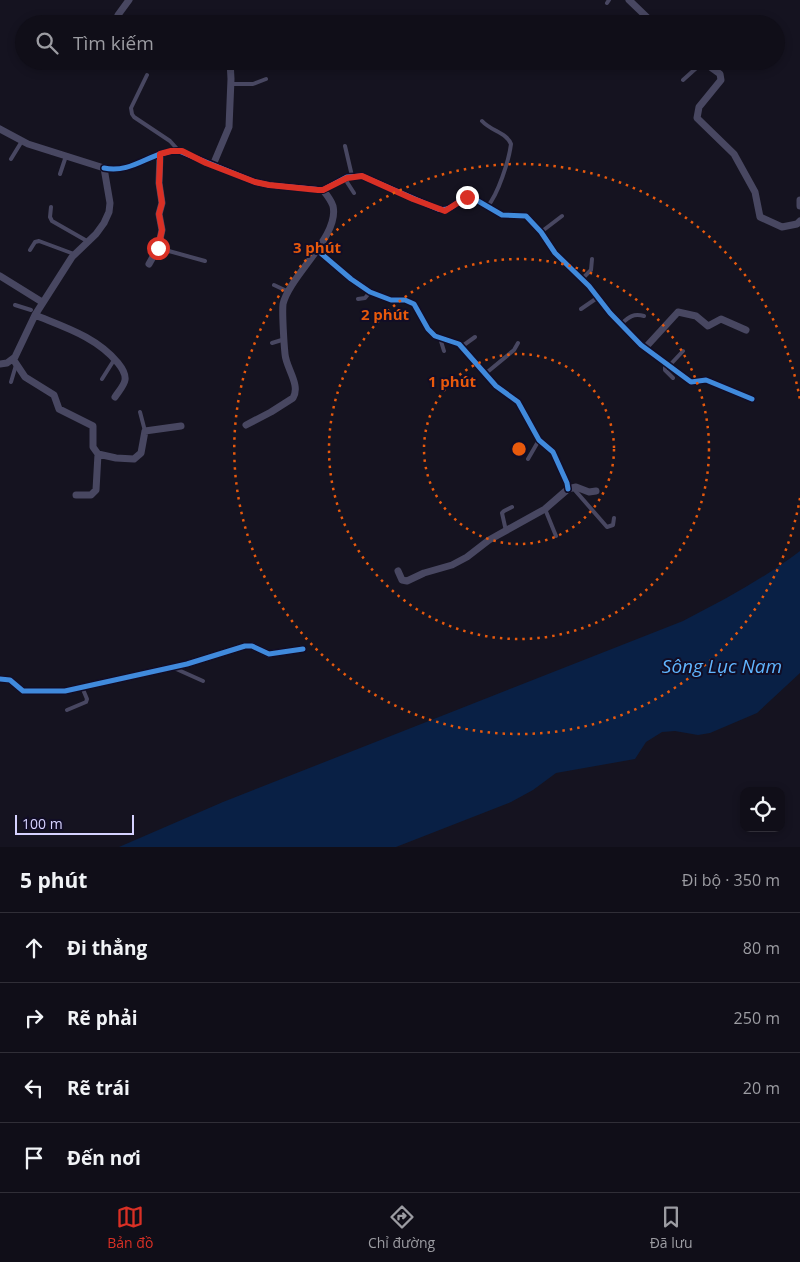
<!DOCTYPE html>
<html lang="vi">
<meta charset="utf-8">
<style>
:root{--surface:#100e18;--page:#1e1c25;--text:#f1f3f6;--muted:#9c9ca2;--line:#302e37;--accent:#d93025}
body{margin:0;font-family:"Open Sans",sans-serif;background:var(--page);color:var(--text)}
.controls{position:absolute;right:15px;bottom:15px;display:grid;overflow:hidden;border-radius:10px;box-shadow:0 2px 8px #0003}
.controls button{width:45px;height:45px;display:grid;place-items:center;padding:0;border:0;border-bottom:1px solid var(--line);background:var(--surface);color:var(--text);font:25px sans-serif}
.scale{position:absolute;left:15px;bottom:12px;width:119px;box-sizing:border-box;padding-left:5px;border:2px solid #d6d2ff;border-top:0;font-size:14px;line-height:18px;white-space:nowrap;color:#d6d2ff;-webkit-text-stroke:4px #110d26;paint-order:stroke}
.stop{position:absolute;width:15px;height:15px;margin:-11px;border:4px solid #d93025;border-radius:50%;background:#fff}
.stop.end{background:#d93025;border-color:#fff;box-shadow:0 1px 5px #0008}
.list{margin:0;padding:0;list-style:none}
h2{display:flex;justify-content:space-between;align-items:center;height:65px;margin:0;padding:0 20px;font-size:21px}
h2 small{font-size:16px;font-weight:400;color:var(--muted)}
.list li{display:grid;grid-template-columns:32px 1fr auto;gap:15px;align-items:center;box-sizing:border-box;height:70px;padding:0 20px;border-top:1px solid var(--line)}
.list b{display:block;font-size:19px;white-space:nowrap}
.list em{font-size:16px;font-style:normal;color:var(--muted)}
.icon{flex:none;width:28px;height:28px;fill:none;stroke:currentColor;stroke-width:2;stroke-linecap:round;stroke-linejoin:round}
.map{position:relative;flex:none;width:800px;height:847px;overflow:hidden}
.search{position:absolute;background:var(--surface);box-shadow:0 2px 8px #0003;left:15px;right:15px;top:15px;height:55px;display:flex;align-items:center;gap:12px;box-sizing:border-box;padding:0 18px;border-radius:28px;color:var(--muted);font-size:19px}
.sheet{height:345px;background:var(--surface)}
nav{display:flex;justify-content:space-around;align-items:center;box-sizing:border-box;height:70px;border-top:1px solid var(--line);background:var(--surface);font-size:14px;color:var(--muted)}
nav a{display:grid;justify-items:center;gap:2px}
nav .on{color:var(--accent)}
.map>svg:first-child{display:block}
.water{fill:#092045}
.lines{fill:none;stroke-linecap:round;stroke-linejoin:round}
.lane{stroke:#484761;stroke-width:4}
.street{stroke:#484761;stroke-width:7}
.cycleway-casing{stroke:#110d26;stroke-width:8}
.cycleway{stroke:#408adc;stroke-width:5}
.route{stroke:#d93025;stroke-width:6}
.ring{fill:none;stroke:#e8590c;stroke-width:2.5;stroke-dasharray:2.5 5}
.labels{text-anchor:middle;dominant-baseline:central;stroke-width:4;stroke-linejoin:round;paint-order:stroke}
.water-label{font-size:19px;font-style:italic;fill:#60b6ff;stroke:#110d26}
.centre{fill:#e8590c;stroke:#110d26;stroke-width:2.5}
.ring-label{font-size:15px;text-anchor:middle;font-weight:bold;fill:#e8590c;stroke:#110d26;stroke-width:4;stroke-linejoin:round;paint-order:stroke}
</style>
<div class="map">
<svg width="800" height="847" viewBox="0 0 800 847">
<rect width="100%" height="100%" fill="#151320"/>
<path class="water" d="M800,551V673L757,713L710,733L698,735L675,731L662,732L646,742L635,759L556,773L533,790L511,802L396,847H119L223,802L683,621C724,600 763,579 800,551Z"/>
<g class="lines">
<path class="lane" d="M607,3L609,0
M147,75L131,108L132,114L134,117L170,141L179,151
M683,80L703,62
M231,84H253L266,79
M482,121C491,131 507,133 511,144C509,160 498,195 487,207
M345,146L352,176
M11,159L22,141
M60,174L66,156
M345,179L354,193
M51,207L50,217L52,221L87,241
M541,232L562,216
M158,248L205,261
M30,250L35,242L39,241L74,254
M582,279L591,270L592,259
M274,285L289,292
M358,299L365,298L370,292
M15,305L31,310
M581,309L597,298
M621,324C629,317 633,313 644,316
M440,338L444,351
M272,343L285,339
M461,347L475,337
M665,364V370L673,378
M669,366L683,351
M485,374L514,350L518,343
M102,379L114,360
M11,382L16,365
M140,412L145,431
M528,459L539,440
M573,488L607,527L613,525L614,518
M545,509L556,536
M506,531L502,513L504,511L512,507
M174,668L203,681
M67,710L86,702L87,699L82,687"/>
<path class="street" d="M629,0L654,24
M118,15L129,0
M702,61L720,74L721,80L699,107L697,118L734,154L755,192L760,217L782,227L797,224L800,221
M0,129L28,144L104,168L110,203L109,212L104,223L96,234L72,257L35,315L15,357L7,363L0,364
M213,165L229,127L231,79L230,61
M104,168C134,174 151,150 179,151L255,182L269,185L323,190L347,177L362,176L438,209C452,212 456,201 467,197L478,201L502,215L526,216L541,232L555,253L589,286L610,313L641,345L691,382L706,380L752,399
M800,200V206
M317,250L351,279L370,292L391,300H405L414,304L428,329L435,336L459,344L496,386L518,402L539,440L553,452L567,483L568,489
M149,264L158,248L162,230L159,214L162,203L159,183L160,154
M0,276L42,302
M35,315C64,327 97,337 118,363C122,368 126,374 125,380C124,386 118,392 115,397
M645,348L678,312L696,316L708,326L721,319L746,330
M13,359L25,377L54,395L59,409L93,426V447L98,454L116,458L134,459L141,453L145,431L181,426
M246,425L271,412L293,398C301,385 286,368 285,354C284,344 282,313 283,304C290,275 340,236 333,206C331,200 327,195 323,190
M76,495H91L96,490L98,454
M398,571L402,580L407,581L424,573L452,565L467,557L489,540L545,509L568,489L576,487L589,492L596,491
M0,679L10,680L23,691H65L187,664L245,646H252L269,654L303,649"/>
<defs>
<path id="cycleway" d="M104,168C134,174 151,150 179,151L255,182L269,185L323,190L347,177L362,176L438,209C452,212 456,201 467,197L478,201L502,215L526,216L541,232L555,253L589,286L610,313L641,345L691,382L706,380L752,399
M317,250L351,279L370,292L391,300H405L414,304L428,329L435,336L459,344L496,386L518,402L539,440L553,452L567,483L568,489
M0,679L10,680L23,691H65L187,664L245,646H252L269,654L303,649"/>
</defs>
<use href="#cycleway" class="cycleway-casing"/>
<use href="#cycleway" class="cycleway"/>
</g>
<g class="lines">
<path class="route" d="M158,248L162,230L159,214L162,203L159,183L160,163V154L171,151H182L206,163L255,182L269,185L318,190H323L347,178L362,176L413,199L445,211L467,197"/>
</g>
<g class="ring">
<circle cx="519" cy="449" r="95"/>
<circle cx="519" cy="449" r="190"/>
<path d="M800 498A285 285 0 1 1 800 400"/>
</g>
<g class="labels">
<g class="water-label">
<text x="722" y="666">Sông Lục Nam</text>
</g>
</g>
<circle cx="519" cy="449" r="8" class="centre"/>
<g class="ring-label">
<text x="317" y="253">3 phút</text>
<text x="385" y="320">2 phút</text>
<text x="452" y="387">1 phút</text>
</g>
</svg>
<div class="controls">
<button><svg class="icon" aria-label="locate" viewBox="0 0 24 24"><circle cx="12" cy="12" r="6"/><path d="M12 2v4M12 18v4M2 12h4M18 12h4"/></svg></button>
</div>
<div class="scale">100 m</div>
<div class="stop" style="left:158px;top:248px"></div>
<div class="stop end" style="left:467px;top:197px"></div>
<div class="search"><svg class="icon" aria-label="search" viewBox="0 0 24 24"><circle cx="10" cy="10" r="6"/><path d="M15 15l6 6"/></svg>Tìm kiếm</div>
</div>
<section class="sheet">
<h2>5 phút<small>Đi bộ · 350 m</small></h2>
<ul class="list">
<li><svg class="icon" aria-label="ahead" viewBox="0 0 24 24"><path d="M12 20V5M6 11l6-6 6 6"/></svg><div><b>Đi thẳng</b></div><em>80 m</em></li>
<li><svg class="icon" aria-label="right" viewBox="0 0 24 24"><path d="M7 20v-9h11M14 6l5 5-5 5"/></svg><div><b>Rẽ phải</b></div><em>250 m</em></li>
<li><svg class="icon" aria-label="left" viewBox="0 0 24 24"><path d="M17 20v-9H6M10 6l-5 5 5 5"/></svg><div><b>Rẽ trái</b></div><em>20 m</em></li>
<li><svg class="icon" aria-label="arrive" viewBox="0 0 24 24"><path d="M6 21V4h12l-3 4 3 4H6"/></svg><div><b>Đến nơi</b></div></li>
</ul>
</section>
<nav>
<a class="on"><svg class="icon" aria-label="map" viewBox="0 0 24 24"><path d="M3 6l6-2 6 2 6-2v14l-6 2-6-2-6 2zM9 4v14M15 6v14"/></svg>Bản đồ</a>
<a><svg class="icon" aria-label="directions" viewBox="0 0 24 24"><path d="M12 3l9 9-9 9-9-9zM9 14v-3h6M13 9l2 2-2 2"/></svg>Chỉ đường</a>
<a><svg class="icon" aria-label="saved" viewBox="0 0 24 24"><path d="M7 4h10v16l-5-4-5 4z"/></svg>Đã lưu</a>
</nav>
